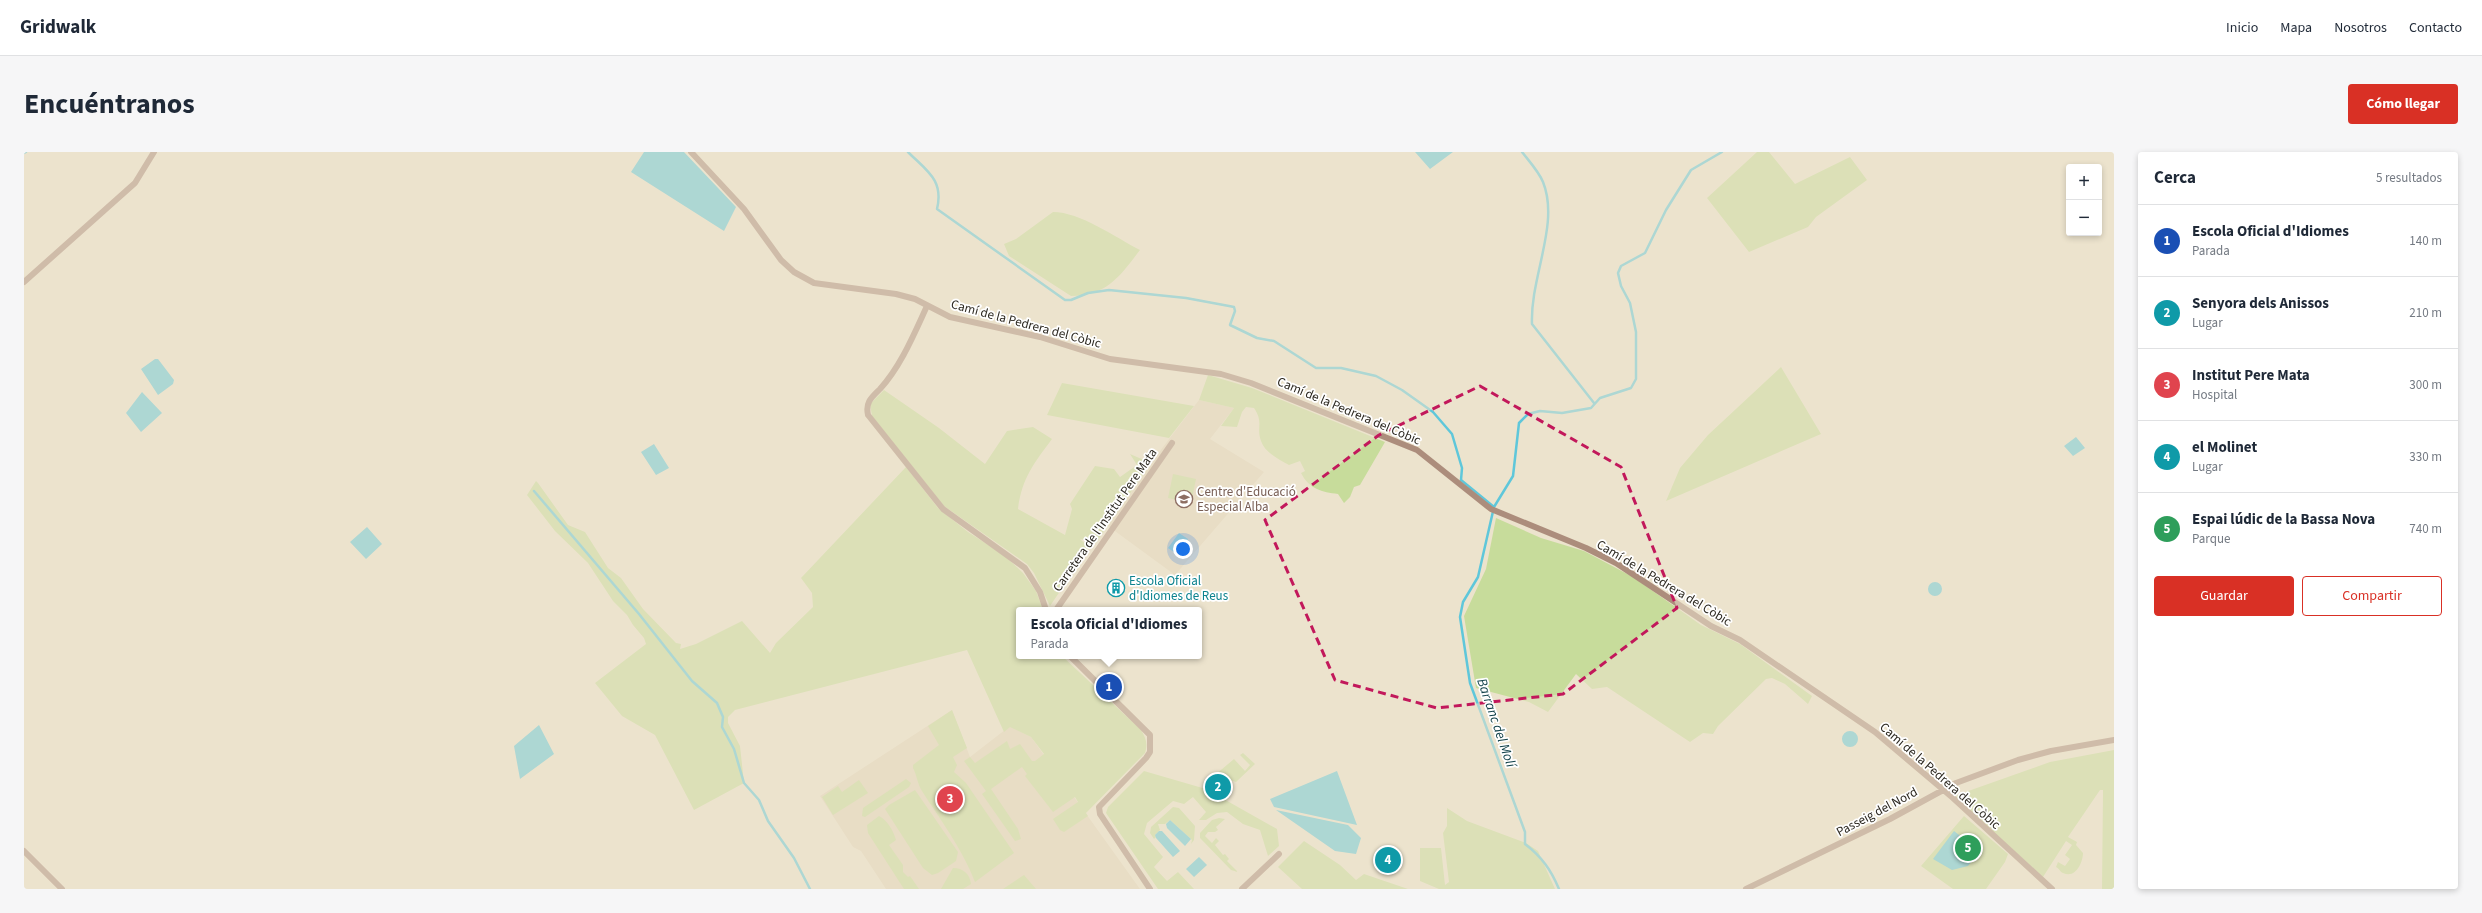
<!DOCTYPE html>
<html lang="es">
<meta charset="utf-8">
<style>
:root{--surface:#fff;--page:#f6f6f7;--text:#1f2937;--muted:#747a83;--line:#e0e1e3;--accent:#d93025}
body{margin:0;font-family:"Source Sans 3",sans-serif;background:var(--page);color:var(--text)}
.controls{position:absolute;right:12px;top:12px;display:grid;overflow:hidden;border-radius:4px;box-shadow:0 2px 6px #0003}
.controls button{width:36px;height:36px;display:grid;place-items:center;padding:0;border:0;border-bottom:1px solid var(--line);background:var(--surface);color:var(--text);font:20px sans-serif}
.you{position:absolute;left:1159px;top:397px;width:14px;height:14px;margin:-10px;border:3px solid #fff;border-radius:50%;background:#1a73e8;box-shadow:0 0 0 6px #1a73e833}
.badge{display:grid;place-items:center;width:26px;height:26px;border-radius:50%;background:var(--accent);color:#fff;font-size:13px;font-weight:700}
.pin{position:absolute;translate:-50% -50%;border:2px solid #fff;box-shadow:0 1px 4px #0006}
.popup{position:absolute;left:992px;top:455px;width:186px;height:52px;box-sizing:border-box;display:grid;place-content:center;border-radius:4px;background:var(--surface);filter:drop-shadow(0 1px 3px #0005);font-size:13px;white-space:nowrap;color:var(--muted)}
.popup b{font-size:15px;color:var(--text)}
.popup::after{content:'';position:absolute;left:50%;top:100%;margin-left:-8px;border:8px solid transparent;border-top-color:var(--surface)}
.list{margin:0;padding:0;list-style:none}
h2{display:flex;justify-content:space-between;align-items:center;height:52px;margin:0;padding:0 16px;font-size:17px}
h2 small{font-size:13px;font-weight:400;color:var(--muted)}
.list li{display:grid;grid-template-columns:26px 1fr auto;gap:12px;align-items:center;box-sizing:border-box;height:72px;padding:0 16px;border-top:1px solid var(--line)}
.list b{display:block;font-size:15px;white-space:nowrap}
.list p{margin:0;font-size:13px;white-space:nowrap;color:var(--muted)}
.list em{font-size:13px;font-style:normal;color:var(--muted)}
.actions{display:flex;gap:8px;padding:12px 16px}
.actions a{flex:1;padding:9px 0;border:1px solid var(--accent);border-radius:4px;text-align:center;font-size:14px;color:var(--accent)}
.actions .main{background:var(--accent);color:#fff}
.map{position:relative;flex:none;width:2090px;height:737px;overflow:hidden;border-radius:4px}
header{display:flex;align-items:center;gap:24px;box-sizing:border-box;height:56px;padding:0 20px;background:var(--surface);border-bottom:1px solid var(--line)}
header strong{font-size:19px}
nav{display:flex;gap:22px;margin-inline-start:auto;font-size:14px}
.intro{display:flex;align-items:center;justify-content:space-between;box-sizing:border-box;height:96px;padding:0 24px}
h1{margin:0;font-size:28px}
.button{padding:10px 18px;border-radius:4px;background:var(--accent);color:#fff;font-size:14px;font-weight:700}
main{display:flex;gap:24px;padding:0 24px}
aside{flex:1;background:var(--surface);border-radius:4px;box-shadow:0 2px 6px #0003}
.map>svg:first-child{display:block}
.built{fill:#e2d5ba}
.green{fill:#c7dc9b}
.water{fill:#5fc7da}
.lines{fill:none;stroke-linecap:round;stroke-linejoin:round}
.stream{stroke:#5fc7da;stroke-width:2.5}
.street{stroke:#ac8d7c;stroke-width:6}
.marked{fill:none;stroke:#c2185b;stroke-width:3;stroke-dasharray:8 5;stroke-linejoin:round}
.labels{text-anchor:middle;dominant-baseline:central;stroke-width:3.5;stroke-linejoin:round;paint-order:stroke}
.street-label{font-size:13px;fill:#2c2820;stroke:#fff}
.education-label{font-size:13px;fill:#785e54;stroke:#fff;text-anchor:start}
.culture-label{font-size:13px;fill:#0d838f;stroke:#fff;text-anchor:start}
.water-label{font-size:14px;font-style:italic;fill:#12424a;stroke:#fff}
</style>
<header>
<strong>Gridwalk</strong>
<nav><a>Inicio</a><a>Mapa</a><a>Nosotros</a><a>Contacto</a></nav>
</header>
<div class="intro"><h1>Encuéntranos</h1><a class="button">Cómo llegar</a></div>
<main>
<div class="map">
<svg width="2090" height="737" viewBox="0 0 2090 737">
<rect width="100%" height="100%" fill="#ece3cd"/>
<path class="built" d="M1175,248L1210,256L1186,287L1240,320L1151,423L1084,374L1139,295Z
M928,558L946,605L986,574L1007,585L1116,737H862L837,699L829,695L796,644Z"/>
<path class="green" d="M1733,0H1745L1771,32L1826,5L1843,28L1792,65L1784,75L1725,100L1683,46Z
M1029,60C1056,60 1091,85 1116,98C1096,124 1083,144 1047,144L985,104L980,92L992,87Z
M1757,215L1797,282L1642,349L1656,316L1684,283Z
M1184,223L1228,236L1361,290L1336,333L1330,335L1326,345L1320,351L1314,342C1298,340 1285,337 1277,321L1281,319L1276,309L1265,313C1255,307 1241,301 1237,289C1232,275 1240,271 1230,256L1222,255L1218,260L1213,275L1197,274L1210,256L1175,248Z
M1038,231L1170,254L1145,286L1023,263Z
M860,238L915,276L961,312L983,279L1009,275L1028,287C1010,311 998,326 994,357L1041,383L1048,357L1046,352L1071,314L1090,317L1096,325L1113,313L1106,302L1127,311L1072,391L1056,387L1065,395L1062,401L1026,454L1010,421L1003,412L920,354L848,264L846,252Z
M882,315L914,356L944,380L980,403L999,421L1012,439L1019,458H995V504H1038L1117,578C1122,586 1124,592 1121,601L1062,661L1064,664L1040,680L1036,678L1029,667L1054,650L1051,645L1029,660L1001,624L1003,622L998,615L967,637L994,677L997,687L991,689L958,642L962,639L940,609L946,605L951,611L983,589L986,597L996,592L1008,609H1011L1020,602L1007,585L986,575L980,580L943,498L711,558L704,565V571L716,594L720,631L670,658L631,583L598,564L571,531L622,492L620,486L609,473L603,463L589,449L564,411L531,379L503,343L512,329L514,331L544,373L561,380L584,416L597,426L619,457L652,491L657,492L656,497L672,492L718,469L746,501L752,491L789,455L788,441L777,426Z
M1149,322L1172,327L1167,351L1144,346Z
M1472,366L1517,386L1560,399L1609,425L1677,473L1716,492L1788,544L1784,552L1761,532L1748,526L1742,527L1694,574L1689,582L1679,581L1666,590L1583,535L1568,537L1552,522L1524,560L1505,550L1452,536L1440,464L1462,417Z
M928,558L943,596L929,605L933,613L930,620L942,631L990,701L951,730C938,696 917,669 898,639C893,631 893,623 889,616V613L915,593L904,574Z
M2090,598V737H2078L2079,638H2076L2044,685L2053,690L2052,693L2059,701C2059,710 2052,727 2039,721C2036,720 2036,717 2032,715L2034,710L2041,714L2046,707L2041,703L2048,693L2042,689L2019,725L1932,646L1933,643L2026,610Z
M1219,601L1231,612L1212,630L1191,623L1210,607L1221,619L1226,613L1216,603Z
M1120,619L1182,637L1253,677L1255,694L1244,704L1236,678L1219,672L1203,660L1193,661L1182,668H1175L1182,660L1169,645L1160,652L1149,649L1123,671L1120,682L1139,705L1130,715L1143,729L1154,720L1170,737H1134L1082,661L1084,655Z
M882,627L887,631L885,635L841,665L838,664L839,656Z
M835,628L844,641L809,663L798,645L814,634L818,640Z
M891,638L934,700L932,709L914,721L908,723L899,716L861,657L865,653Z
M1149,655L1155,656L1171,674L1170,688L1167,692L1168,688L1146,668L1141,672H1134L1136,678L1131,683L1132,685L1130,687L1126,681L1127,675Z
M1423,656L1443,669L1502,691L1514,699L1531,737H1415L1396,729V696H1417L1421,733L1425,730L1419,681L1423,674Z
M855,664C864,669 869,678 872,688L865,693L879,713V720L884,725L886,724L895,737H880L844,681L843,673Z
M1940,664L1984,702L1981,710L1962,737H1929L1897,714Z
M1195,666L1201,667L1192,675L1194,678L1191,680H1184L1181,684L1188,691L1192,686L1195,689L1191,693L1199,703L1201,702L1205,707L1203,709L1214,720L1207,718L1176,686V681L1188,668Z
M1280,689L1316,713L1332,728L1340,722L1384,737H1278L1254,715Z
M929,716C939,716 946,722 947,732L939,737H917Z
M1000,723L1012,737H979Z"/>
<path class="water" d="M620,0H660L712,55L700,79L607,20Z
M1391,0H1429L1406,17Z
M131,207H134L150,228L149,232L134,243L117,217Z
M118,240L138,261L117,280L102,261Z
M2052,285L2061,296L2049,304L2040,294Z
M630,292L645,316L632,323L617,300Z
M343,375L358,392L342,407L326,390Z
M1155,381L1164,387L1153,402L1144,396Z
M1904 437a7 7 0 1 1 14 0a7 7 0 1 1-14 0Z
M515,573L530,602L496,627L490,594Z
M1818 587a8 8 0 1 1 16 0a8 8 0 1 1-16 0Z
M1313,619L1333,673L1250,655L1246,647Z
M1252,658L1324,673L1337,686L1332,702L1311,699Z
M1146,668L1167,687L1161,694L1143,676L1142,672Z
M1135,679H1138L1156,699L1149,705L1132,686L1131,683Z
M1930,679L1948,693V709L1944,714L1928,718L1909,707Z
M1175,705L1183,713L1170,725L1162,717Z"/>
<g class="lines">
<path class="stream" d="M884,0C903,19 920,28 913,57L1041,148H1047L1064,141L1085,138L1162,146L1205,154L1210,155L1211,159L1206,173L1233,186L1250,189L1292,216H1317L1352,224L1378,238L1409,260L1428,282L1438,316L1437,328L1470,355
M1498,0C1505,9 1515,20 1519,30C1536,72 1506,125 1508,172L1570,251
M0,1L2,0
M510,339L615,462L668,529L693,551L699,565L698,575L710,597L720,631L735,648L744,669L770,706L786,737
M1535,737C1527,718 1518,705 1501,692V680L1446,531L1436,465L1439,450L1454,425L1470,355L1489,324L1495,271L1504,262L1516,259L1538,261L1567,256L1576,246L1607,236L1612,227V180L1606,151L1597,134L1594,121L1597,114L1621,101L1642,58L1667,18L1698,0"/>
<path class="street" d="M667,0L720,57L757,108L770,120L790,131L872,142L891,147L926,165L1016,185L1086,207L1197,222L1227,231L1393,298L1467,357L1562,396L1592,411L1687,474L1716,488L1851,580L1929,646L2028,737
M0,130L111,31L130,0
M903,154C890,182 877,214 856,237C848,245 841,250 844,263L919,357L1001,416L1016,440L1022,458
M1032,458L1148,291
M1046,504L1126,583V600L1122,606L1075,655L1076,662L1126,737
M0,699L38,737
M1218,737L1255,702
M1722,737L1866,667L1932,631L1994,608L2027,599L2090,588"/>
</g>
<path d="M0 0H2090V737H0ZM1456,234L1597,315L1653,456L1539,542L1413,556L1311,528L1241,368L1355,283Z" fill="#ece3cd" fill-opacity=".55" fill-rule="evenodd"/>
<path class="marked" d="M1456,234L1597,315L1653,456L1539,542L1413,556L1311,528L1241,368L1355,283Z"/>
<defs>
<symbol id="school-ring" viewBox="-11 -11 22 22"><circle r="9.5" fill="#fff" stroke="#8d6e63" stroke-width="1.5"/><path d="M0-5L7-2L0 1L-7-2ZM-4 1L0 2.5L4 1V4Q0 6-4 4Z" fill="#8d6e63"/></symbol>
<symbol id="building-ring" viewBox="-11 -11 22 22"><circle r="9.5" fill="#fff" stroke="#0f9aa8" stroke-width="1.5"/><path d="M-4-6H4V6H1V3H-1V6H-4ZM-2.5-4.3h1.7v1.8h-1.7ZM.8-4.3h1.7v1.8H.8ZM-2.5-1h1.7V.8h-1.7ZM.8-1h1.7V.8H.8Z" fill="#0f9aa8"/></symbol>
</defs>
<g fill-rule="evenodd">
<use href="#school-ring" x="1150" y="337" width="20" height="20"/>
<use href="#building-ring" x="1082" y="426" width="20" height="20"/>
</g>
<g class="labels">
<g class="street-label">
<text transform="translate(1002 172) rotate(15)">Camí de la Pedrera del Còbic</text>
<text transform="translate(1325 259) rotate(23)">Camí de la Pedrera del Còbic</text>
<text transform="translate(1081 368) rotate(-55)">Carretera de l'Institut Pere Mata</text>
<text transform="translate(1640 431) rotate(31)">Camí de la Pedrera del Còbic</text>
<text transform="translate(1916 624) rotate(41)">Camí de la Pedrera del Còbic</text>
<text transform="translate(1853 660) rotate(-28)">Passeig del Nord</text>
</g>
<g class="education-label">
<text x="1173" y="340">Centre d'Educació<tspan x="1173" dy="15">Especial Alba</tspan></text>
</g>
<g class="culture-label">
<text x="1105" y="429">Escola Oficial<tspan x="1105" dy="15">d'Idiomes de Reus</tspan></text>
</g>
<g class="water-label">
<text transform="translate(1472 571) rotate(71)">Barranc del Molí</text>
</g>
</g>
</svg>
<div class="controls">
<button>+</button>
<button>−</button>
</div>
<div class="you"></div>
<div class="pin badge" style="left:1085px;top:535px;background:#1a4fb4">1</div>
<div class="popup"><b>Escola Oficial d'Idiomes</b>Parada</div>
<div class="pin badge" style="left:1194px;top:635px;background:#0f9aa8">2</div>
<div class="pin badge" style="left:926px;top:647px;background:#e0444e">3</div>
<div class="pin badge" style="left:1364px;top:708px;background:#0f9aa8">4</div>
<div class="pin badge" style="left:1944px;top:696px;background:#2e9e5b">5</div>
</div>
<aside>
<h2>Cerca<small>5 resultados</small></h2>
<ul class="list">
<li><span class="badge" style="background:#1a4fb4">1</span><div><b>Escola Oficial d'Idiomes</b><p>Parada</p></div><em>140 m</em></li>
<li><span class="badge" style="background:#0f9aa8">2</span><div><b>Senyora dels Anissos</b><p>Lugar</p></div><em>210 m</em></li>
<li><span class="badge" style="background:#e0444e">3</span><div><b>Institut Pere Mata</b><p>Hospital</p></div><em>300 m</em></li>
<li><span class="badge" style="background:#0f9aa8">4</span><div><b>el Molinet</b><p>Lugar</p></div><em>330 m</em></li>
<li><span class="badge" style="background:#2e9e5b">5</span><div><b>Espai lúdic de la Bassa Nova</b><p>Parque</p></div><em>740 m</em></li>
</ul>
<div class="actions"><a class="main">Guardar</a><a>Compartir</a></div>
</aside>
</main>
